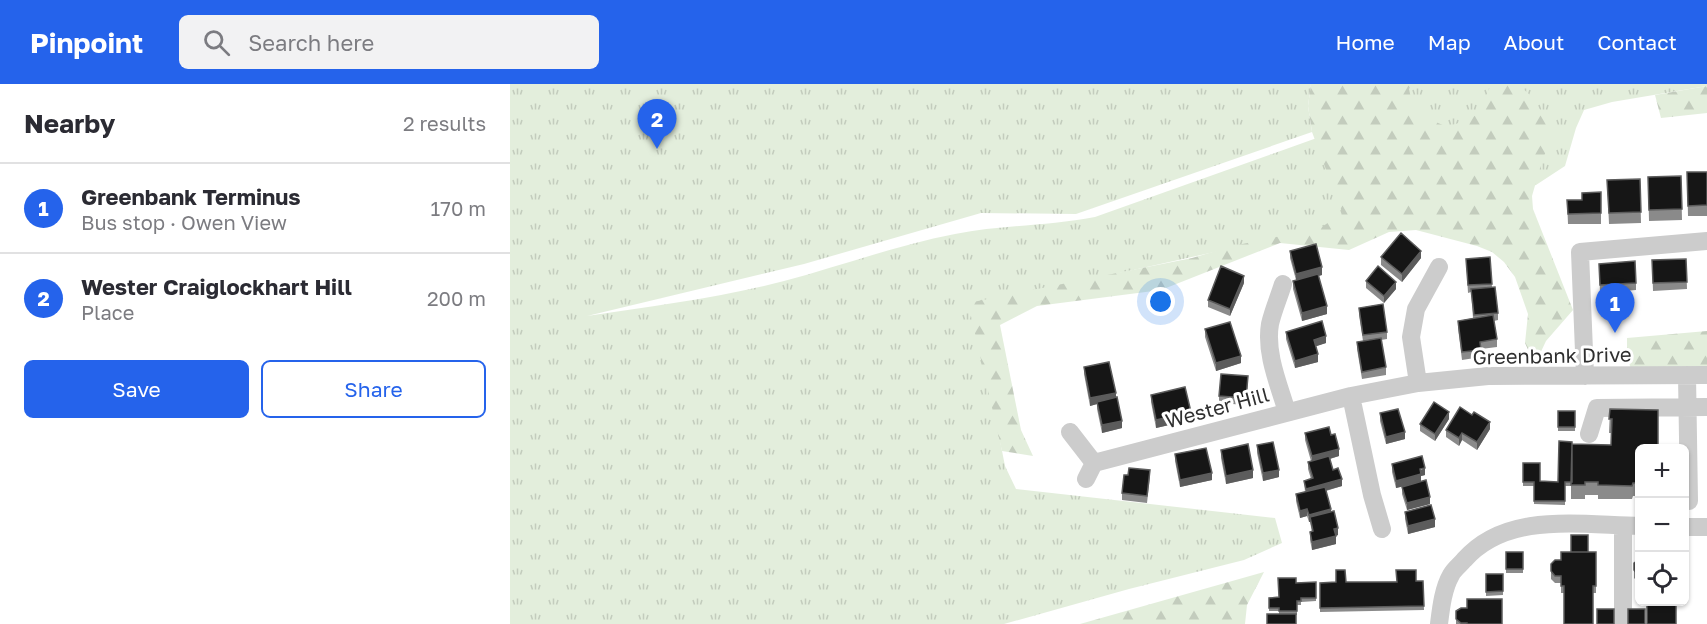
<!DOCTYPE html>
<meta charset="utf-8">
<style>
:root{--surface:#fff;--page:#f2f2f3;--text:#2b2b33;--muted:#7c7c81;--line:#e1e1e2;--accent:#2563eb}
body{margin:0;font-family:"Golos Text",sans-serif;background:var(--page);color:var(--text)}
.controls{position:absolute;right:18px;bottom:18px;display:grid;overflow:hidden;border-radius:9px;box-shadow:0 2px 4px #0004}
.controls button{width:54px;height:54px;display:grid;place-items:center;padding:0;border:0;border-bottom:2px solid var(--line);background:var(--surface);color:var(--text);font:30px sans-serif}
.you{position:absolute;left:651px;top:218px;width:21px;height:21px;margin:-15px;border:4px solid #fff;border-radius:50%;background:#1a73e8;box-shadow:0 0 0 9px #1a73e833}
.badge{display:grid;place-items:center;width:39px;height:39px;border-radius:50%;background:var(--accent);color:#fff;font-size:20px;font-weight:700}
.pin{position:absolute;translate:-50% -50px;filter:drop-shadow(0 2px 3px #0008)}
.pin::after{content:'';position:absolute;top:32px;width:21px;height:18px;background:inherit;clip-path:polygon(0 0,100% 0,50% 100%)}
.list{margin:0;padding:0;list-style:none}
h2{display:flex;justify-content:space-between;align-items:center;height:78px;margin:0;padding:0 24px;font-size:26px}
h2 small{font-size:20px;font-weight:400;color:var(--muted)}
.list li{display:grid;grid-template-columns:39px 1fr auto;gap:18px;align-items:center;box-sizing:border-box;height:90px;padding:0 24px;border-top:2px solid var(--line)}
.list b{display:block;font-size:22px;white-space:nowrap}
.list p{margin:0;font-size:20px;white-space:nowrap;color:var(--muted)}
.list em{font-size:20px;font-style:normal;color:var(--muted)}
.actions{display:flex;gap:12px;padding:18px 24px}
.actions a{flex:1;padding:14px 0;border:2px solid var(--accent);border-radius:9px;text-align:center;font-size:21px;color:var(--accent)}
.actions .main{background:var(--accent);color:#fff}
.icon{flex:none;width:33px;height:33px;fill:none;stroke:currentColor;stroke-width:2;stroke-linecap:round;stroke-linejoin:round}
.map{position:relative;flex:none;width:1197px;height:540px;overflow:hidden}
header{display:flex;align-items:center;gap:36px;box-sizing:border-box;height:84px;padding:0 30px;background:var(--accent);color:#fff}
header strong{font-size:28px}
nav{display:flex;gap:33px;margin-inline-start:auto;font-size:21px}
.search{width:420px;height:54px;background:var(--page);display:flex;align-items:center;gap:15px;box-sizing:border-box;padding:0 21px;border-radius:9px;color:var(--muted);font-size:22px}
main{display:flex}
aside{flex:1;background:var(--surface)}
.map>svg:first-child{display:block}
.grass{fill:url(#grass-tufts)}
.forest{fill:url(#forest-firs)}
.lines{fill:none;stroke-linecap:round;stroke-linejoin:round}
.minor{stroke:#ccc;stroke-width:18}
.wall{fill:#8a8a8a}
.shaded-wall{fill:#5c5c5c}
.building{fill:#161616;stroke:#5c5c5c;stroke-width:1.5}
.labels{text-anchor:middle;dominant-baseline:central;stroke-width:6;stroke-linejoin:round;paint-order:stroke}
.street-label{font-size:20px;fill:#2f2f2f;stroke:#fff}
</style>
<header>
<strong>Pinpoint</strong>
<div class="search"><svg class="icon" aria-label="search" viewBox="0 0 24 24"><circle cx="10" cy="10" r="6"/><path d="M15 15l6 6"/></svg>Search here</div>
<nav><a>Home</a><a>Map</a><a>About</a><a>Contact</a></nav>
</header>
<main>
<aside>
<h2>Nearby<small>2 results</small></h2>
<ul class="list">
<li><span class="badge">1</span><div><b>Greenbank Terminus</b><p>Bus stop · Owen View</p></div><em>170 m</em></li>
<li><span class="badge">2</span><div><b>Wester Craiglockhart Hill</b><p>Place</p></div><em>200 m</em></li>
</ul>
<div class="actions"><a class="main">Save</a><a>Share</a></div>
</aside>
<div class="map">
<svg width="1197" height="540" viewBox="0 0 1197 540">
<defs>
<pattern id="grass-tufts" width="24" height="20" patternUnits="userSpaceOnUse" patternTransform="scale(1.5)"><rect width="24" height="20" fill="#e3eedc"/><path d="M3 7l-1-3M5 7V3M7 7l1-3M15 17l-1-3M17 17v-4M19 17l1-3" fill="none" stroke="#c3ccbd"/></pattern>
<pattern id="forest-firs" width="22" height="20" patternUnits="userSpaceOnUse" patternTransform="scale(1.5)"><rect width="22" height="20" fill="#e3eedc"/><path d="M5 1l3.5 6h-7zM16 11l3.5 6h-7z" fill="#c3ccbd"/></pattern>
</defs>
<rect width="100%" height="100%" fill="#fff"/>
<path class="grass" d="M0,0H801L798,22L802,48L566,130L471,129L294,180L77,232C142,222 209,214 274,197C331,182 387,161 445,150C491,141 538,142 585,133L804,55L853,44L900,0H1197V2L1102,18L1074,26L1066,44L1055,82L1026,101L1001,108L859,141L709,167L479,218L464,225L495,382L506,405L765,434L772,459L734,476L619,505L494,540H0Z"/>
<path class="forest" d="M801,0H902L899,5L904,28L937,43L957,36L968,30L980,3L984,0H1007L1019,10L1040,40L1042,53L1032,77L1022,112L1023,125L1063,226L1036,257L1028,274H1025L1020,270L1015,259L1018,230L1005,193L994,178L982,168L967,162L906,146L879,148L839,166L770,159L651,206L527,222L490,241L511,346L523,372L492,367L458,219L682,174L723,162L809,144L833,131L802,48L798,22Z
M1197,2V29L1151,34L1145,11Z
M1197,247V283L1121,287L1117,268V254Z
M754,488L737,521L735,540H570Z"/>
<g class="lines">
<path class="minor" d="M773,200C769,213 763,227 760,240C755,269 769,301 777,328
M1177,291L1179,417
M1075,292L1070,168L1197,157
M908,299L901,253L906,225L929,183
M841,312L862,411L872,445
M560,348L584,379L576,395
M1079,350L1087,324L1197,323
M584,379L841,312L908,299L978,292L1197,291
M1174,443H1197
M929,540C931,524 933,505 941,491C944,485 950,481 954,476C997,427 1070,441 1130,442
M1113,540V442"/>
</g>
<path class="wall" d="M1177,88H1197V132H1178Z
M1171,92L1172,136L1139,137L1138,93Z
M1130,95L1131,139L1099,140L1097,96Z
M1091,108V140H1058L1057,116H1072Z
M780,167L812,191L808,192L817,230L792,237L783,205V197L786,196L780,174Z
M871,173L911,174L892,198L871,181Z
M980,173L982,203L988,229V236L984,237L987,255V263L971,265V273L952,276L948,244V237L963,234L961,208L958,209L956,175Z
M1176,175L1177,205L1143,207L1142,176Z
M1089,180L1126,199V206L1090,209Z
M856,197L886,205L874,219L856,204Z
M734,199L720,232L698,223V216Z
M849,224L877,248V255L871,256L876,283V291L852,295L847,265V258L853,257L849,231Z
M695,245L731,279L706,287L695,253Z
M776,248L816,259L806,262L808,278L785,284L776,255Z
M574,283L606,313L612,344L592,349L587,325V320L580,322L574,290Z
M738,299L736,321L709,319V312Z
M641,311L681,336L646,344L641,318Z
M1100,325L1130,364V412H1123L1122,415H1088V411H1075V415H1061V402H1055V421L1024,420V402H1013V379L1030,397L1048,398L1062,360L1101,361L1102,349H1099Z
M1048,327H1065V347H1048Z
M870,329L895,355L876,360L870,337Z
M939,335L925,357L910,347V340Z
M980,345L967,366L952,356L949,362L936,353V346Z
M795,349L821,351L829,372L820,375L823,386L832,402L816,407L821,428L828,451L826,452V460L802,466L800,456V448H802L800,438H799L797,432L790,434L786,417V410L795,408L794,397L801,395L798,385V378L801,377L795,356Z
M747,361L769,393L753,397L747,369Z
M711,366L743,394L716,400L711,374Z
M665,370L702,396L670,403L665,377Z
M882,380L915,391L911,392V398L886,404L882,388Z
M640,393L637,419L612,416V409Z
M892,403L920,420L897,426L892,410Z
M895,428L925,443L898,450L895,435Z
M996,468H1013V489H996Z
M1078,468H1086V509H1051V499H1045L1041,495V480Z
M1130,476V498H1128L1124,494V479Z
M976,490H993V511L976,512Z
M913,497L914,526L810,528V499Z
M806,498V517L791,518V521H787V531L769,530V527H759V517L769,513L786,499Z
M946,527L992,540H946Z"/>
<path class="shaded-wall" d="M911,167V174L892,198V190Z
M812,183V191L786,198V190Z
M734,192V199L720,232V225Z
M886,198V205L874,219V212Z
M817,222V230L792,237V229Z
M816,252V259L804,263V256Z
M808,270V278L785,284V277Z
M731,272V279L706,287V279Z
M606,309V316L587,318V320L580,322V314Z
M681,328V336L646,344V336Z
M939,328V335L925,357V350Z
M612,337V344L592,349V341Z
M980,338V345L967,366V358Z
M895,348V355L876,360V353Z
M952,349V356L949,362V354Z
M829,365V372L802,380V372Z
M915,384V391L911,392V398L886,404V397Z
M743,386V394L716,400V392Z
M769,386V393L753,397V389Z
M702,389V396L670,403V396Z
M832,395V402L796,412V405Z
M920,413V420L897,426V419Z
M797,425V432L790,434V427Z
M821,425V432L800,433V438H799V431Z
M925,435V443L898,450V442Z
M828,444V451L824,452V445Z
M826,452V460L802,466V458Z"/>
<path class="building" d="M1177,88H1197V121L1178,122Z
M1171,92L1172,125L1139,126L1138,93Z
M1130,95L1131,128L1099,129L1097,96Z
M1091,108V129L1058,130L1057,116H1072V109Z
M891,149L911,167L892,190L871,173Z
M806,160L812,183L786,190L780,167Z
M980,173L982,200L958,201L956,175Z
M1176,175L1177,198L1143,199L1142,176Z
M1125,177L1126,199L1090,201L1089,180Z
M711,182L734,192L720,225L698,216Z
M868,182L886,198L874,212L856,197Z
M808,190L817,222L792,229L783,197Z
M985,203L988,229L964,231L961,205Z
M873,220L877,248L853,251L849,224Z
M983,231L987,255L970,258L971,266L952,268L948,237Z
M812,237L816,252L804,256L808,270L785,277L776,248Z
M720,238L731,272L706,279L695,245Z
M871,254L876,283L852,288L847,258Z
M599,278L606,309L580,314L574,283Z
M711,290L738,292L736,314L709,312Z
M675,303L681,328L646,336L641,311Z
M607,313L612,337L592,341L587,318Z
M924,318L939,328L925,350L910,340Z
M950,323L962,331L964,328L980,338L967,358L952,349L949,354L936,346Z
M888,325L895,348L876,353L870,329Z
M1100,325L1148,326V364H1130V399H1123L1122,402L1088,401V398H1075V401H1061L1062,360L1101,361L1102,335H1099Z
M1048,327H1065V343H1048Z
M819,343L821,351L825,350L829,365L802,372L795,349Z
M1049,357L1062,358V398H1055V417H1024V398H1013V379H1030V397L1048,398Z
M763,358L769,386L753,389L747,361Z
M738,360L743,386L716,392L711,366Z
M696,364L702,389L670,396L665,370Z
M819,372L823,386L828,384L832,395L796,405L794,397L803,394L798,378Z
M912,372L915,384L910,385L911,390L886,397L882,380Z
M619,384L640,386L637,412L612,409L614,391H618Z
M916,396L920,413L897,419L892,403Z
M815,403L821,425L799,431L797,425L790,427L786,410Z
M921,421L925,435L898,442L895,428Z
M824,427L828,444L824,445L826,452L802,458L800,448L803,447L800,433Z
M1061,451H1078V468H1061Z
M996,468H1013V485H996Z
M1051,468H1086V502H1083V540H1054V502H1051V492H1045L1041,487V480L1045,476H1051Z
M1128,476H1130V491H1128L1124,486V479Z
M826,486H835L836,498H887L886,486H906V497H913L914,522L810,524V499L826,498Z
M976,490H993V507L976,508Z
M768,494H786V499L806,498V514H791V517H787V527H769V524H759V514L769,513Z
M957,515H992V540H957V539H951L946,535V527L951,524H957Z
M1137,518H1166V540H1137Z
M1087,525H1104V540H1087Z
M1118,525H1135V540H1118Z
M757,530H786V540H757Z"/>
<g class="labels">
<g class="street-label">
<text transform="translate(1042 271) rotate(-1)">Greenbank Drive</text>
<text transform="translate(707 323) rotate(-15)">Wester Hill</text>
</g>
</g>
</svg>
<div class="controls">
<button>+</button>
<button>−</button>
<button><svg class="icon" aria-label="locate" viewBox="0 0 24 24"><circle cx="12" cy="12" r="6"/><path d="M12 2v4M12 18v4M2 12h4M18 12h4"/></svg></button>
</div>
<div class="you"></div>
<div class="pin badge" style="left:1105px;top:249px">1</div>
<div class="pin badge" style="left:147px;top:65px">2</div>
</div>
</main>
